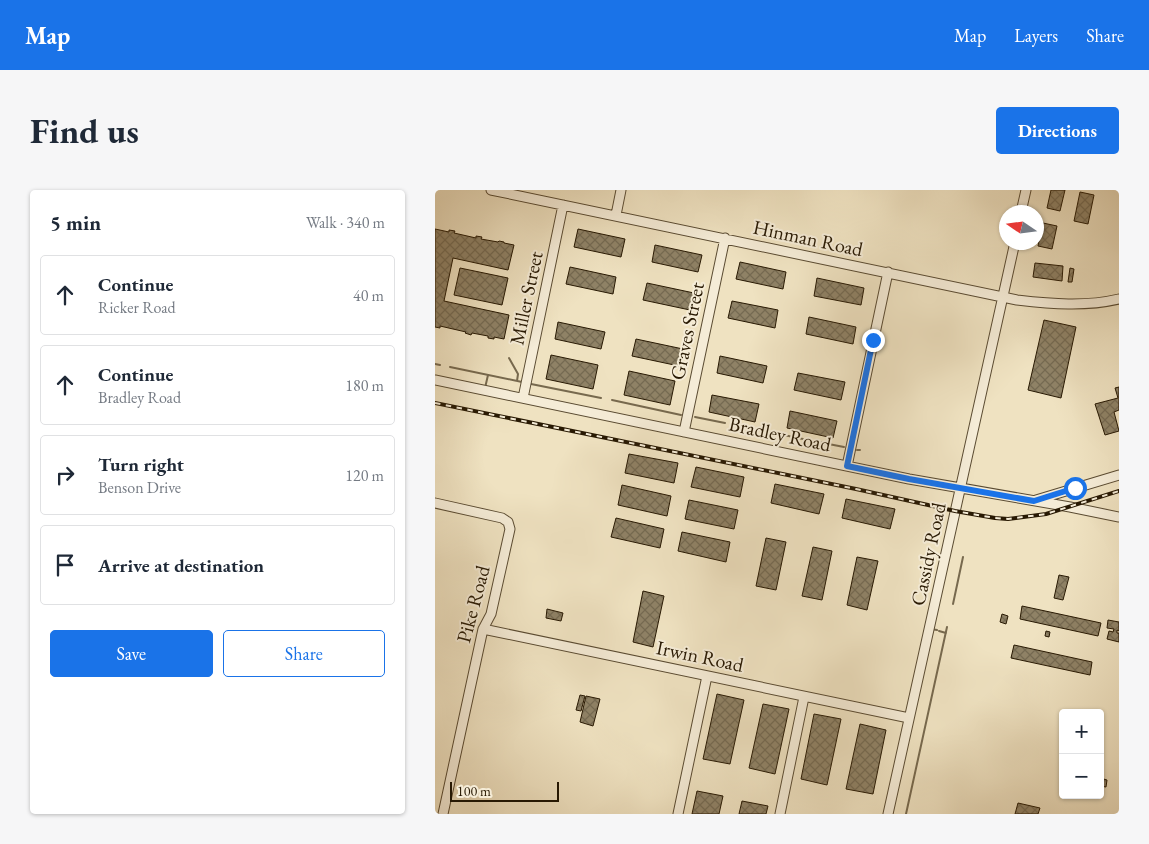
<!DOCTYPE html>
<meta charset="utf-8">
<style>
:root{--surface:#fff;--page:#f6f6f7;--text:#1f2937;--muted:#747a83;--line:#e0e1e3;--accent:#1a73e8}
body{margin:0;font-family:"EB Garamond",serif;background:var(--page);color:var(--text)}
.controls{position:absolute;right:15px;bottom:15px;display:grid;overflow:hidden;border-radius:5px;box-shadow:0 1px 4px #0004}
.controls button{width:45px;height:45px;display:grid;place-items:center;padding:0;border:0;border-bottom:1px solid var(--line);background:var(--surface);color:var(--text);font:25px sans-serif}
.compass{position:absolute;left:564px;top:15px;width:45px;height:45px;border-radius:50%;background:var(--surface);box-shadow:0 1px 4px #0004;rotate:283deg}
.scale{position:absolute;left:15px;bottom:12px;width:109px;box-sizing:border-box;padding-left:5px;border:2px solid #281903;border-top:0;font-size:14px;line-height:18px;white-space:nowrap;color:#281903;-webkit-text-stroke:4px #f5ecd7;paint-order:stroke}
.stop{position:absolute;width:15px;height:15px;margin:-11px;border:4px solid #1a73e8;border-radius:50%;background:#fff}
.stop.end{background:#1a73e8;border-color:#fff;box-shadow:0 1px 5px #0008}
.list{margin:0;padding:0;list-style:none}
h2{display:flex;justify-content:space-between;align-items:center;height:65px;margin:0;padding:0 20px;font-size:21px}
h2 small{font-size:16px;font-weight:400;color:var(--muted)}
.list li{display:grid;grid-template-columns:32px 1fr auto;gap:15px;align-items:center;box-sizing:border-box;height:80px;margin:0 10px 10px;padding:0 10px;border:1px solid var(--line);border-radius:5px}
.list b{display:block;font-size:19px;white-space:nowrap}
.list p{margin:0;font-size:16px;white-space:nowrap;color:var(--muted)}
.list em{font-size:16px;font-style:normal;color:var(--muted)}
.actions{display:flex;gap:10px;padding:15px 20px}
.actions a{flex:1;padding:11px 0;border:1px solid var(--accent);border-radius:5px;text-align:center;font-size:18px;color:var(--accent)}
.actions .main{background:var(--accent);color:#fff}
.icon{flex:none;width:28px;height:28px;fill:none;stroke:currentColor;stroke-width:2;stroke-linecap:round;stroke-linejoin:round}
.map{position:relative;flex:none;width:684px;height:624px;overflow:hidden;border-radius:5px}
header{display:flex;align-items:center;gap:30px;box-sizing:border-box;height:70px;padding:0 25px;background:var(--accent);color:#fff}
header strong{font-size:24px}
nav{display:flex;gap:28px;margin-inline-start:auto;font-size:18px}
.intro{display:flex;align-items:center;justify-content:space-between;box-sizing:border-box;height:120px;padding:0 30px}
h1{margin:0;font-size:35px}
.button{padding:12px 22px;border-radius:5px;background:var(--accent);color:#fff;font-size:18px;font-weight:700}
main{display:flex;gap:30px;padding:0 30px}
aside{flex:1;background:var(--surface);border-radius:5px;box-shadow:0 1px 4px #0004}
.map>svg:first-child{display:block}
.lines{fill:none;stroke-linecap:round;stroke-linejoin:round}
.stream{stroke:#77694e;stroke-width:2}
.building{fill:url(#building-cross-hatch);stroke:#281903}
.minor-casing{stroke:#5a4b32;stroke-width:11}
.minor{stroke:#f5ecd7;stroke-width:9}
.rail-casing{stroke:#281903;stroke-width:4}
.rail{stroke:#f5ecd7;stroke-width:2;stroke-dasharray:5.5;stroke-linecap:butt}
.route{stroke:#1a73e8;stroke-width:6}
.labels{text-anchor:middle;dominant-baseline:central;stroke-width:4;stroke-linejoin:round;paint-order:stroke}
.street-label{font-size:20px;fill:#281903;stroke:#f5ecd7}
</style>
<header>
<strong>Map</strong>
<nav><a>Map</a><a>Layers</a><a>Share</a></nav>
</header>
<div class="intro"><h1>Find us</h1><a class="button">Directions</a></div>
<main>
<aside>
<h2>5 min<small>Walk · 340 m</small></h2>
<ul class="list">
<li><svg class="icon" aria-label="ahead" viewBox="0 0 24 24"><path d="M12 20V5M6 11l6-6 6 6"/></svg><div><b>Continue</b><p>Ricker Road</p></div><em>40 m</em></li>
<li><svg class="icon" aria-label="ahead" viewBox="0 0 24 24"><path d="M12 20V5M6 11l6-6 6 6"/></svg><div><b>Continue</b><p>Bradley Road</p></div><em>180 m</em></li>
<li><svg class="icon" aria-label="right" viewBox="0 0 24 24"><path d="M7 20v-9h11M14 6l5 5-5 5"/></svg><div><b>Turn right</b><p>Benson Drive</p></div><em>120 m</em></li>
<li><svg class="icon" aria-label="arrive" viewBox="0 0 24 24"><path d="M6 21V4h12l-3 4 3 4H6"/></svg><div><b>Arrive at destination</b></div></li>
</ul>
<div class="actions"><a class="main">Save</a><a>Share</a></div>
</aside>
<div class="map">
<svg width="684" height="624" viewBox="0 0 684 624">
<defs>
<pattern id="building-cross-hatch" width="8" height="8" patternUnits="userSpaceOnUse" patternTransform="scale(1.25)"><rect width="8" height="8" fill="#8f8266"/><path d="M0 0l8 8M0 8l8-8" fill="none" stroke="#756a52"/></pattern>
</defs>
<rect width="100%" height="100%" fill="#efe2c1"/>
<filter id="stains"><feTurbulence type="fractalNoise" baseFrequency=".004" numOctaves="4"/><feColorMatrix values="0 0 0 0 .2 0 0 0 0 .09 0 0 0 0 .02 0 0 0 .5 -.17"/></filter>
<radialGradient id="worn" r=".72"><stop offset=".6" stop-color="#630" stop-opacity="0"/><stop offset="1" stop-color="#630" stop-opacity=".3"/></radialGradient>
<g class="lines">
<path class="stream" d="M74,168L83,184L82,191
M0,174L5,175
M15,177L87,192
M96,194L166,208
M50,198L53,185
M177,210L246,225
M260,227L290,233
M300,235L368,249
M378,251L409,257
M422,260H425
M518,414L528,367
M496,439L502,440
M504,441L511,443
M471,624L512,437"/>
</g>
<path class="building" d="M616,0H630L625,21L612,18Z
M645,2L659,5L653,34L639,31Z
M608,33L622,36L617,59L603,56Z
M0,39L14,42V40L20,41L19,43L41,48V46L47,47L46,49L63,52L64,51L69,52V53L79,55L73,80L18,68L9,111L74,125L69,149L59,147V149L53,148V146L37,143L36,145L30,143L31,142L5,136V138L0,137Z
M143,39L190,49L186,67L139,57Z
M220,55L267,65L263,82L217,72Z
M305,72L351,82L348,99L301,89Z
M600,73L628,76L627,91L598,87Z
M135,77L181,87L178,104L131,94Z
M25,78L73,88L67,115L19,105Z
M635,78L639,79L637,92H633Z
M382,88L429,98L426,115L379,106Z
M212,93L259,103L255,120L208,110Z
M297,111L343,120L340,138L293,128Z
M374,127L421,137L418,154L371,144Z
M609,130L641,137L626,208L593,200Z
M123,132L170,142L166,159L120,149Z
M201,149L248,159L244,176L197,166Z
M116,165L163,175L158,199L111,189Z
M285,166L332,176L328,193L282,183Z
M194,181L240,191L235,215L189,205Z
M363,183L410,192L406,210L359,200Z
M684,197V220L679,222L684,241L670,245L660,214L683,208L680,198Z
M277,205L324,214L320,232L274,222Z
M355,221L402,231L398,248L352,238Z
M194,264L243,273L239,293L190,283Z
M261,277L309,287L305,307L256,297Z
M340,294L389,304L384,324L336,313Z
M187,295L236,306L232,326L183,315Z
M411,309L460,319L455,339L407,328Z
M254,310L303,320L299,339L250,329Z
M181,328L229,339L225,358L176,347Z
M247,342L295,352L291,372L243,361Z
M331,348L351,352L341,400L321,396Z
M378,357L397,361L387,410L367,406Z
M422,367L443,371L432,420L412,415Z
M624,385L634,387L628,410L619,408Z
M208,401L229,406L218,457L198,452Z
M587,416L666,433L663,446L585,429Z
M112,419L128,423L126,431L111,428Z
M567,424L573,426L571,434L565,432Z
M673,430L684,432V441L682,440V443H684V452L672,449L674,441L678,442L679,439L672,438Z
M611,441L615,442L614,447L610,446Z
M579,455L657,472L655,485L576,468Z
M282,504L309,510L295,574L268,569Z
M145,505L150,506L146,521L141,520Z
M151,506L165,509L158,536L145,532Z
M328,514L354,519L340,584L314,578Z
M379,524L406,529L392,595L366,589Z
M425,534L451,540L438,604L411,599Z
M665,588L672,590L671,597L665,596Z
M262,601L288,606L284,624H257Z
M307,611L333,616L331,624H304Z
M583,613L605,618L603,624H580Z"/>
<g class="lines">
<defs>
<path id="minor" d="M56,0L582,110C617,114 650,117 684,109
M586,22L591,0
M181,25L186,0
M0,190L474,289L635,317L684,327
M88,208L128,15
M249,242L290,48
M412,276L453,82
M601,310L684,285
M0,313L67,328L73,332L75,339L56,424L48,439L8,624
M48,439L474,528
M243,624L272,486
M345,624L369,507
M453,624L580,52"/>
</defs>
<use href="#minor" class="minor-casing"/>
<use href="#minor" class="minor"/>
<defs>
<path id="rail" d="M0,213L421,299L520,321L560,328L573,329L611,324L684,301"/>
</defs>
<use href="#rail" class="rail-casing"/>
<use href="#rail" class="rail"/>
</g>
<g class="lines">
<path class="route" d="M438,150L412,276L474,289L599,311L640,298"/>
</g>
<g class="labels">
<g class="street-label">
<text transform="translate(373 48) rotate(12)">Hinman Road</text>
<text transform="translate(91 108) rotate(-78)">Miller Street</text>
<text transform="translate(252 141) rotate(-78)">Graves Street</text>
<text transform="translate(345 244) rotate(12)">Bradley Road</text>
<text transform="translate(493 364) rotate(-78)">Cassidy Road</text>
<text transform="translate(38 414) rotate(-75)">Pike Road</text>
<text transform="translate(265 466) rotate(12)">Irwin Road</text>
</g>
</g>
<rect width="100%" height="100%" filter="url(#stains)"/>
<rect width="100%" height="100%" fill="url(#worn)"/>
</svg>
<div class="controls">
<button>+</button>
<button>−</button>
</div>
<svg class="compass" viewBox="-18 -18 36 36"><path d="M0-13l5 13h-10z" fill="#e53935"/><path d="M0 13l5-13h-10z" fill="#747a83"/></svg>
<div class="scale">100 m</div>
<div class="stop" style="left:640px;top:298px"></div>
<div class="stop end" style="left:438px;top:150px"></div>
</div>
</main>
